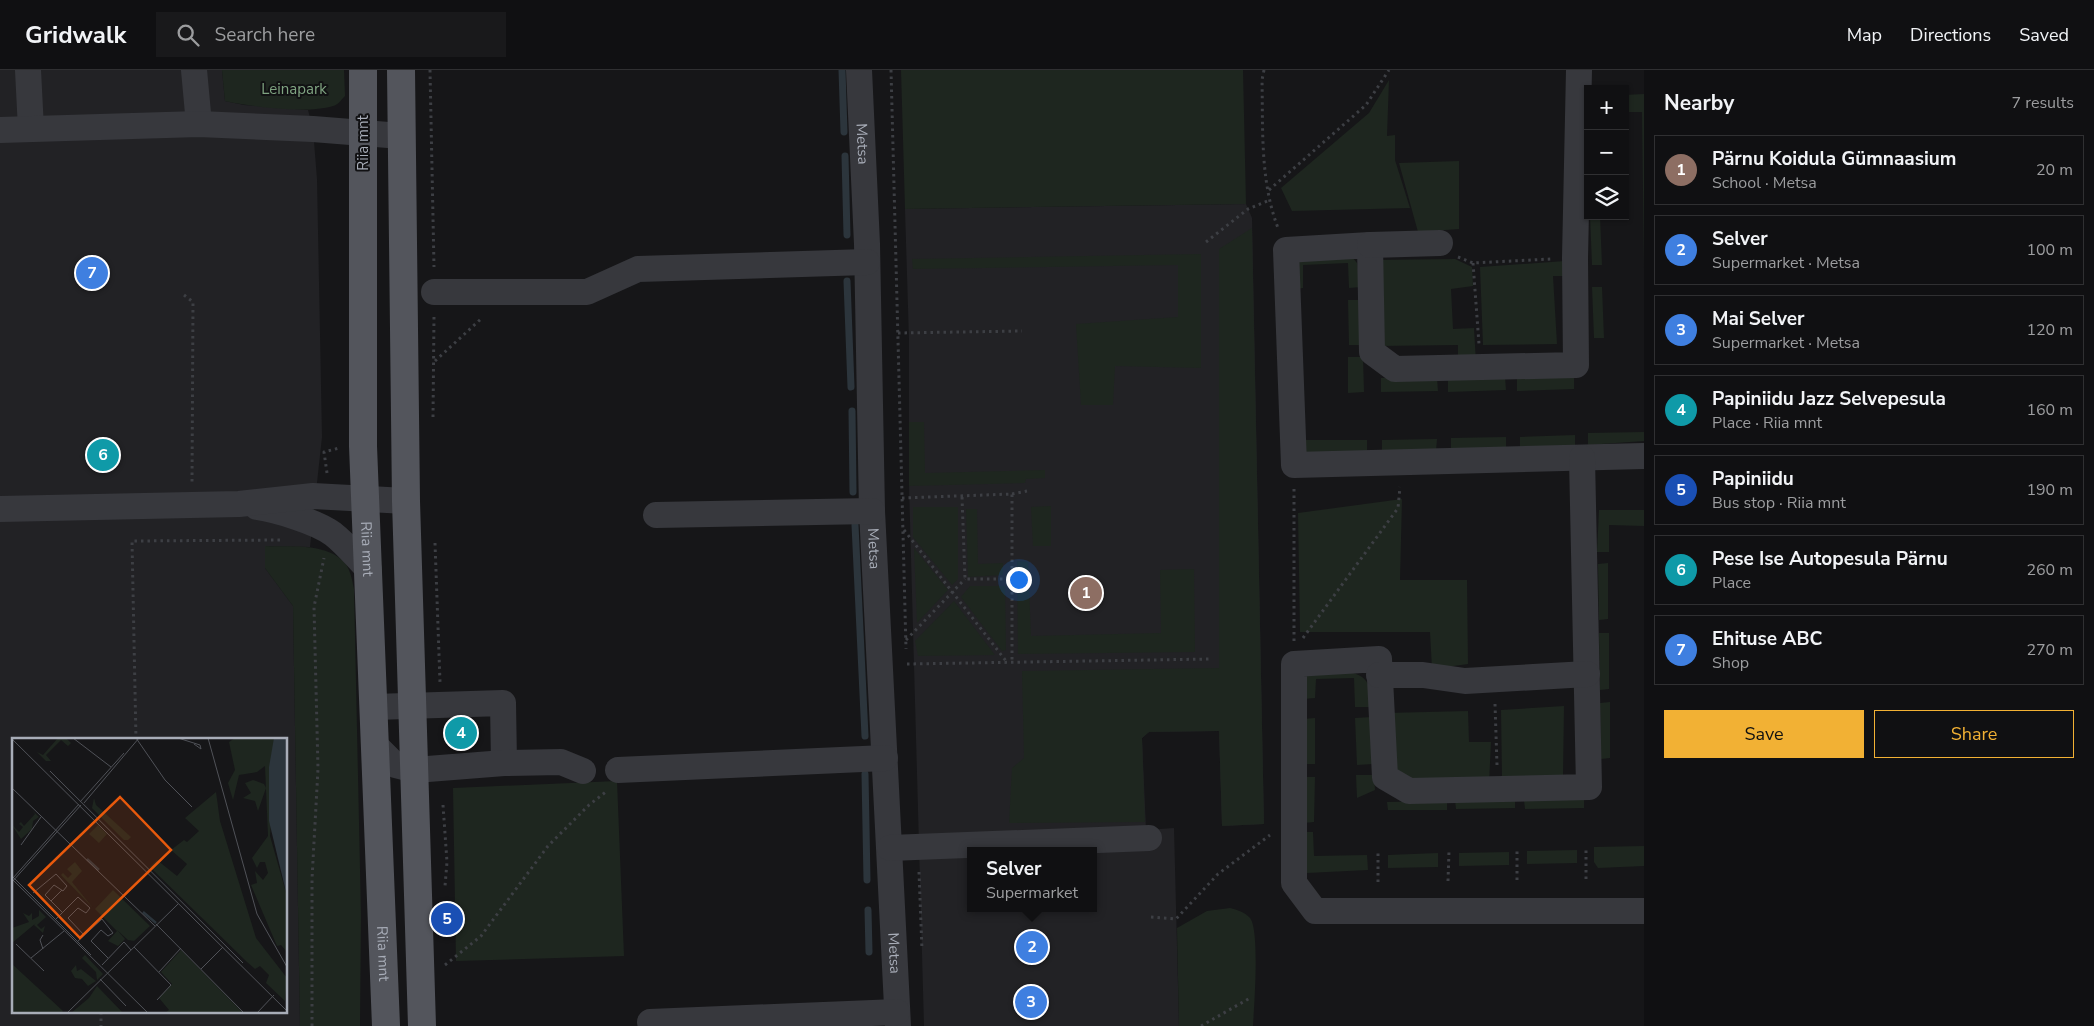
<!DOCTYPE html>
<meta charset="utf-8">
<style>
:root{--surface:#101012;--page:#19191b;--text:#f1f3f6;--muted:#9c9d9f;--line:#303032;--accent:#f2b134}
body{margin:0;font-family:"Nunito Sans",sans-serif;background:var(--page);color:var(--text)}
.controls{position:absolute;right:15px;top:15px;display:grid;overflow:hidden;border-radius:0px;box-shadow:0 1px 4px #0004}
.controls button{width:45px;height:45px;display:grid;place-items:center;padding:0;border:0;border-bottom:1px solid var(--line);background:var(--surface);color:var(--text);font:25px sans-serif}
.you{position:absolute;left:1018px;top:509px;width:18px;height:18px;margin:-12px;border:4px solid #fff;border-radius:50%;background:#1a73e8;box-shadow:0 0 0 8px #1a73e833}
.badge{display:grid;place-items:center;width:32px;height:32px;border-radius:50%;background:var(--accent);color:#fff;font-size:16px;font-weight:700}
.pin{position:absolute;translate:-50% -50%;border:2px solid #fff;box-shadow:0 1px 5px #0006}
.popup{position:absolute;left:967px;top:777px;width:130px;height:65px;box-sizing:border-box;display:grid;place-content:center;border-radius:0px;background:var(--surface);filter:drop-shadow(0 1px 4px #0005);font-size:16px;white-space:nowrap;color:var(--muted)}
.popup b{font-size:19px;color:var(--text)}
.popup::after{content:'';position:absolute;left:50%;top:100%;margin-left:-10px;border:10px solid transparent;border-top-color:var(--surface)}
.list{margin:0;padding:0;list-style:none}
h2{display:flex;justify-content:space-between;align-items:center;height:65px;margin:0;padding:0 20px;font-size:21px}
h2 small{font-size:16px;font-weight:400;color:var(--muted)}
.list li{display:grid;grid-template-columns:32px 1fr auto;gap:15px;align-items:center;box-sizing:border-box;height:70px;margin:0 10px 10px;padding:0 10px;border:1px solid var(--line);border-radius:0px}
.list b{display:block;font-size:19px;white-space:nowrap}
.list p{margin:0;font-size:16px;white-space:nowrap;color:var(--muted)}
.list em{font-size:16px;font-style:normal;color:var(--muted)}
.actions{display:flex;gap:10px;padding:15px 20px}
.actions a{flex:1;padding:11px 0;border:1px solid var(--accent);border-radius:0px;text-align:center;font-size:18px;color:var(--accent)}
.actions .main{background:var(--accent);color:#111}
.icon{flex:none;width:28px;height:28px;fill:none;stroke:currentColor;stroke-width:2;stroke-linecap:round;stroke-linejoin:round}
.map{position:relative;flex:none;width:1644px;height:956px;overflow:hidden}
header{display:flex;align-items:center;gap:30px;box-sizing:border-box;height:70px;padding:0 25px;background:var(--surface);border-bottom:1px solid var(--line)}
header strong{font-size:24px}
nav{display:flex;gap:28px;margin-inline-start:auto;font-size:18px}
.search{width:350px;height:45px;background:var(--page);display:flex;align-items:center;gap:12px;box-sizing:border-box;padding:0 18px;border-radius:0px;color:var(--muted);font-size:19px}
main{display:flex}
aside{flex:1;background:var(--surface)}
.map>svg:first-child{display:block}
.built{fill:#222225;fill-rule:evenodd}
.green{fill:#1e261f}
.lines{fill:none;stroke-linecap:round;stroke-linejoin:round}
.stream{stroke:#2c353c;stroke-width:7}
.path{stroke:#3d3f44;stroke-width:3;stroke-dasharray:2.5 4;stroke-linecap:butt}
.minor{stroke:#37383d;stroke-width:26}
.major{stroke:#53555c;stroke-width:28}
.labels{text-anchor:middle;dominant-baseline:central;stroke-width:4;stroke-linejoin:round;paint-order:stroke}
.park-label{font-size:15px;fill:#7fa381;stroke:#111113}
.street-label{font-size:15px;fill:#a8adb8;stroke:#111113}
.inset-river{fill:none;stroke:#2c353c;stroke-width:2.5}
.inset-road{fill:none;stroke:#505258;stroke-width:1}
.view{fill:#e8590c;fill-opacity:0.15;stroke:#e8590c;stroke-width:2.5}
.inset-edge{fill:none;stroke:#a8adb8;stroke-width:2.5}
</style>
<header>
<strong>Gridwalk</strong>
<div class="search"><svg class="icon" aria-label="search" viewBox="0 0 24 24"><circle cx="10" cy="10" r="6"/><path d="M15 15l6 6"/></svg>Search here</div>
<nav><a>Map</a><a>Directions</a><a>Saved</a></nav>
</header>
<main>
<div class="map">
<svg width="1644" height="956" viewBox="0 0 1644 956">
<rect width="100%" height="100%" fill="#161618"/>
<path class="built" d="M0,0H222L225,31L244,35L308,40L313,59L317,109L322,367L310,477L265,476V498L293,536L300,956H0ZM14,670H286V942H14Z
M1246,134L1252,148L1264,754L1222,756L1219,661L1149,662L1142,668L1146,760L1174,758L1179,956H924L909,415V270L905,139ZM971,781H1093V838H971Z"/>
<path class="green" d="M222,0H344L345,26C341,30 338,35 333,36C306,44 253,37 225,31Z
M901,0H1243L1246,134L905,139Z
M1389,10L1387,66L1395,65V90L1410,138L1292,141L1281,118L1369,43Z
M1644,24V198L1642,42H1625V25Z
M1459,91V159L1418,162L1399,93Z
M1590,146H1600L1602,195H1592Z
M1252,158L1264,754L1222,756L1219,661L1149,662L1142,668L1145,752L1009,753L1012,698L1024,688L1022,601L1219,598V179Z
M1201,184V298L1115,296L1113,335H1081L1076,254L1178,247V195L913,199L912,189Z
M1353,188L1357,193L1361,217L1349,218L1348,193L1303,195V218L1296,219V189Z
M1455,189L1472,197L1473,216L1451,219L1453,259L1474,258L1476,293L1458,294V275L1378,276L1375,190Z
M1565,191L1566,206H1553L1557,274L1483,275L1480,197Z
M1592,217H1602L1604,268H1594Z
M1348,230H1361V275H1349Z
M1348,287H1363L1364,322L1348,323Z
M1574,306V319L1517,321V307Z
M1505,307L1506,320L1448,322V308Z
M1381,308H1437L1438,321L1381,322Z
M909,352H924L925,403L1045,400V408L1026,409L1025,413L909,416Z
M1644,362V371L1588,375V363Z
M1575,365V378H1520V367Z
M1506,367V380H1451V368Z
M1437,369L1436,381H1382V370Z
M1305,370H1367V382L1308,385L1300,377Z
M1402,429L1400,510H1467L1468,594L1432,599L1430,562H1300L1298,443Z
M1051,436V476H1033L1031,437Z
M913,437H958V509L952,515L913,467Z
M966,439H977L978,494L1003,493V505L968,507Z
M1599,440H1644V456L1609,455V482H1597Z
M265,476C289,477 323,473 342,490C350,497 352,509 354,519L361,846L360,956H300L293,536L265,498Z
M914,478L948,520L917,553Z
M1017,491L1028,492L1031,566L1161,563L1160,500L1194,499L1195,582L1018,584Z
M1608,493V549L1599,550L1598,494Z
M970,516H1005L1006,580L1002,581L961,527Z
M954,531L995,585L918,586L915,571Z
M1599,563H1609V619L1600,620Z
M1353,603C1371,608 1370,620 1373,637H1355L1354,608L1316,609L1315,628L1303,629L1305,607L1310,604Z
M1610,632V688L1601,689L1600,633Z
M1564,636L1563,707L1502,708L1501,640Z
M1468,641L1469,672H1491L1489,714L1408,716L1388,701L1386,643Z
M1372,647L1373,694L1357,695L1355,648Z
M1315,648V694H1304V649Z
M1356,705H1374L1375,720L1357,728Z
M1303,707H1315L1314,752L1304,753Z
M617,711L624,886L456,891L453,718Z
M1515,729V738L1456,739L1455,730Z
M1584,729V738L1525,739L1524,730Z
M1447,731V740H1388L1387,732Z
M1304,762H1313L1314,786L1367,785L1368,800L1307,803Z
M1644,776V796L1598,798L1594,792V777Z
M1577,780V793L1527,794V781Z
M1509,782V795L1459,796V783Z
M1438,783V797L1388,798V785Z
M1230,838C1237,840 1245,842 1250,848C1260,860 1254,937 1253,956H1179L1177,858L1207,841Z"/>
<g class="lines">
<path class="stream" d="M842,0L844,62
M845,86L847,165
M847,211L851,317
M852,341L853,422
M855,455L865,666
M865,704L867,810
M868,840L869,882"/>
<path class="path" d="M430,0L434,197
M891,0L906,579
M1264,0L1262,10C1263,59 1260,111 1278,158
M1269,120L1366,35L1389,0
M1206,172L1248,139L1270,130
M1458,187L1473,193L1551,189
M1473,193L1479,274
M184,225L193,232L192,412
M898,263L1022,261
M435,291L482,248
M433,347L434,246
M327,403L324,382L339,378
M1294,419V571
M1012,424L1027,421
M962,427L965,509H1012
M902,428L1012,424V592
M904,460L1006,591
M435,473L440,612
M1303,568L1398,438L1400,417
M906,570L965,509
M907,594L1211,589
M1495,634L1497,695
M136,670L132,471L280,470
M443,735L447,792L445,816
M919,802L922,880
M1586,809V777
M1517,810V779
M1448,811L1449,781
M1378,812V783
M1151,847L1176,849L1218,804L1270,765
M445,895L481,866L548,776L589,735L607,721
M101,942V956
M312,956V809L318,699L314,537L324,488
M1201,956L1250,928"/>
<g class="minor">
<path d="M28,0L31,59"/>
<path d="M194,0L199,54"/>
<path id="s1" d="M859,0L867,174L872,441L898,956"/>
<path d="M1579,0L1575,188L1576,295L1395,299L1372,282L1370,175L1286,180L1294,395L1644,386"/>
<path d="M0,60L199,54L313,59L401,66"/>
<path d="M1370,175L1440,173"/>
<path d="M434,222H587L638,199L867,192"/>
<path d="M1582,388L1589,717L1409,721L1385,707L1379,589L1294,594V813L1315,841H1644"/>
<path d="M257,437C277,440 317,452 333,464C347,475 357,488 369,500"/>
<path d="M0,439L239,434L313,426L406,431"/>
<path d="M656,445L872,441"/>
<path d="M1379,605H1423L1465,611L1587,604"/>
<path d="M374,637L503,633L504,693"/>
<path d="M375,675L395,695L415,700L504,693L561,692L583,701"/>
<path d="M618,700L885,688"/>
<path d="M890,778L1149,768"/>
<path d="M650,952L897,942"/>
</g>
<g class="major">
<path id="s2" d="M363,0V376L386,956"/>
<path d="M401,0L406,431L422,956"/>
</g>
</g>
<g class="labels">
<g class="park-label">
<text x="294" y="19">Leinapark</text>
</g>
<g class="street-label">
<text transform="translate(363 73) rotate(-90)">Riia mnt</text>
<text stroke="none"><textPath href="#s1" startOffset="74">Metsa</textPath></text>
<text stroke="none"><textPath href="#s2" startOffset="479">Riia mnt</textPath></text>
<text stroke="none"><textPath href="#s1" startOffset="479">Metsa</textPath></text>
<text stroke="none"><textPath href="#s2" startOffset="884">Riia mnt</textPath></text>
<text stroke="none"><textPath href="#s1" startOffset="884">Metsa</textPath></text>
</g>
</g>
<g transform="translate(12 668)">
<rect width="275" height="275" fill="#161618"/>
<path d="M46,0H54L59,5L56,8L49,2L34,17L39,23H34L25,14L31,17ZM223,0H264L258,98L275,158V214L269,207L265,208L239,147L245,145L243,133L251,142L256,135L253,124H248L245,130L240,120L256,98L253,28L245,34L227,37L221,62L216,45L223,32L217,4ZM241,42L252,46L254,50L246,73L243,63L231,60L239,55L233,45ZM204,54L208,83L244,200L275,240L273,263L254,245L257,237L248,228L243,231L235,224L138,129L145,122L165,138L175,126L159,112L172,102L175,104L187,93L173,80ZM82,60L84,67L119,99L116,102H112L80,70ZM20,72L27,79L21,83L20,91L9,101L0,87L7,94L11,89L7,86L9,84L12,88L23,76ZM86,87L95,96L87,105L77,96ZM63,124L70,133L60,144L81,170L49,137L51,135L56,140L60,136L55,131ZM101,152L138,188L122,203L116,202L105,192L113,201L106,208L96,203L105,193L83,171ZM27,172L34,179L25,187L29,191L33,188L31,195L22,187L24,185L0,205V190L17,184L11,175L17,178L20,175V182L27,178ZM169,212L231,275H153L157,272L147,260L160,246L149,234ZM73,217L91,236L85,242L84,234L70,220ZM0,226L51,273L49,275H0ZM64,227L65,233L69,231L84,243L76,248L70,241L63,240L59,233ZM85,248L111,275H59L77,260Z" fill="#1e261f"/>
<path d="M262,0H275V158L257,83V29Z" fill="#2c353c"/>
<path class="inset-river" d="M75,121L87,132M131,174L144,185"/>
<path class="inset-road" d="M61,0L99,29M124,0L153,42L180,69M166,0L188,7L189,11L182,6M196,0L245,176L275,229M0,1L275,273M38,33L231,225M0,50L143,188M68,64L112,15M72,65L127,0M9,107L29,79M0,138L79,217M1,140L67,66M0,141L136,275M0,144L69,67M21,155L44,136L55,148L51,153L42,147L33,157L51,175M39,163L50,152M43,182L66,159L78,170L74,175L66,170L56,180L72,197M144,186L232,275M31,197L28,202L31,211M65,204L90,181L101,195L96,198L89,192L79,203L96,220M4,206L32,233M122,209L159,247L145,262M19,220L52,193M90,227L112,204L119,212M189,231L211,209M147,234L169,210M88,241L114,268M55,275L166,166M245,275L262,257"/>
<path class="view" d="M108,59L159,112L68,200L17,147Z"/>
<rect width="275" height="275" class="inset-edge"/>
</g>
</svg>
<div class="controls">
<button>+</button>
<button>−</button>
<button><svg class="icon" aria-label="layers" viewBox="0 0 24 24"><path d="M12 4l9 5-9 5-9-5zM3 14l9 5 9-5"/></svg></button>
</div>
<div class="you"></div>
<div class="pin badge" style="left:1086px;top:523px;background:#8d6e63">1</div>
<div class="pin badge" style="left:1032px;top:877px;background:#3f7fe0">2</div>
<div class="popup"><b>Selver</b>Supermarket</div>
<div class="pin badge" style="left:1031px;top:932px;background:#3f7fe0">3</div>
<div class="pin badge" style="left:461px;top:663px;background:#0f9aa8">4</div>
<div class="pin badge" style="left:447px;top:849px;background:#1a4fb4">5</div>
<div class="pin badge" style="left:103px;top:385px;background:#0f9aa8">6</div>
<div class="pin badge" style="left:92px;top:203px;background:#3f7fe0">7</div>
</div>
<aside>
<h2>Nearby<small>7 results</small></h2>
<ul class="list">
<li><span class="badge" style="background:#8d6e63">1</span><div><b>Pärnu Koidula Gümnaasium</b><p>School · Metsa</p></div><em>20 m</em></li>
<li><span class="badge" style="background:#3f7fe0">2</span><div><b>Selver</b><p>Supermarket · Metsa</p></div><em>100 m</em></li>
<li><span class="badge" style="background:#3f7fe0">3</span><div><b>Mai Selver</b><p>Supermarket · Metsa</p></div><em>120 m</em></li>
<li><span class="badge" style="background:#0f9aa8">4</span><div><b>Papiniidu Jazz Selvepesula</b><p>Place · Riia mnt</p></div><em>160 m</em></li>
<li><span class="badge" style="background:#1a4fb4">5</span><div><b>Papiniidu</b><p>Bus stop · Riia mnt</p></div><em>190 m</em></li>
<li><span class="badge" style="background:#0f9aa8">6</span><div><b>Pese Ise Autopesula Pärnu</b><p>Place</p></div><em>260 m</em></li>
<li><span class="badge" style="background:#3f7fe0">7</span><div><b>Ehituse ABC</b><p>Shop</p></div><em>270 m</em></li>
</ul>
<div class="actions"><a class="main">Save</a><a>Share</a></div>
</aside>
</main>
